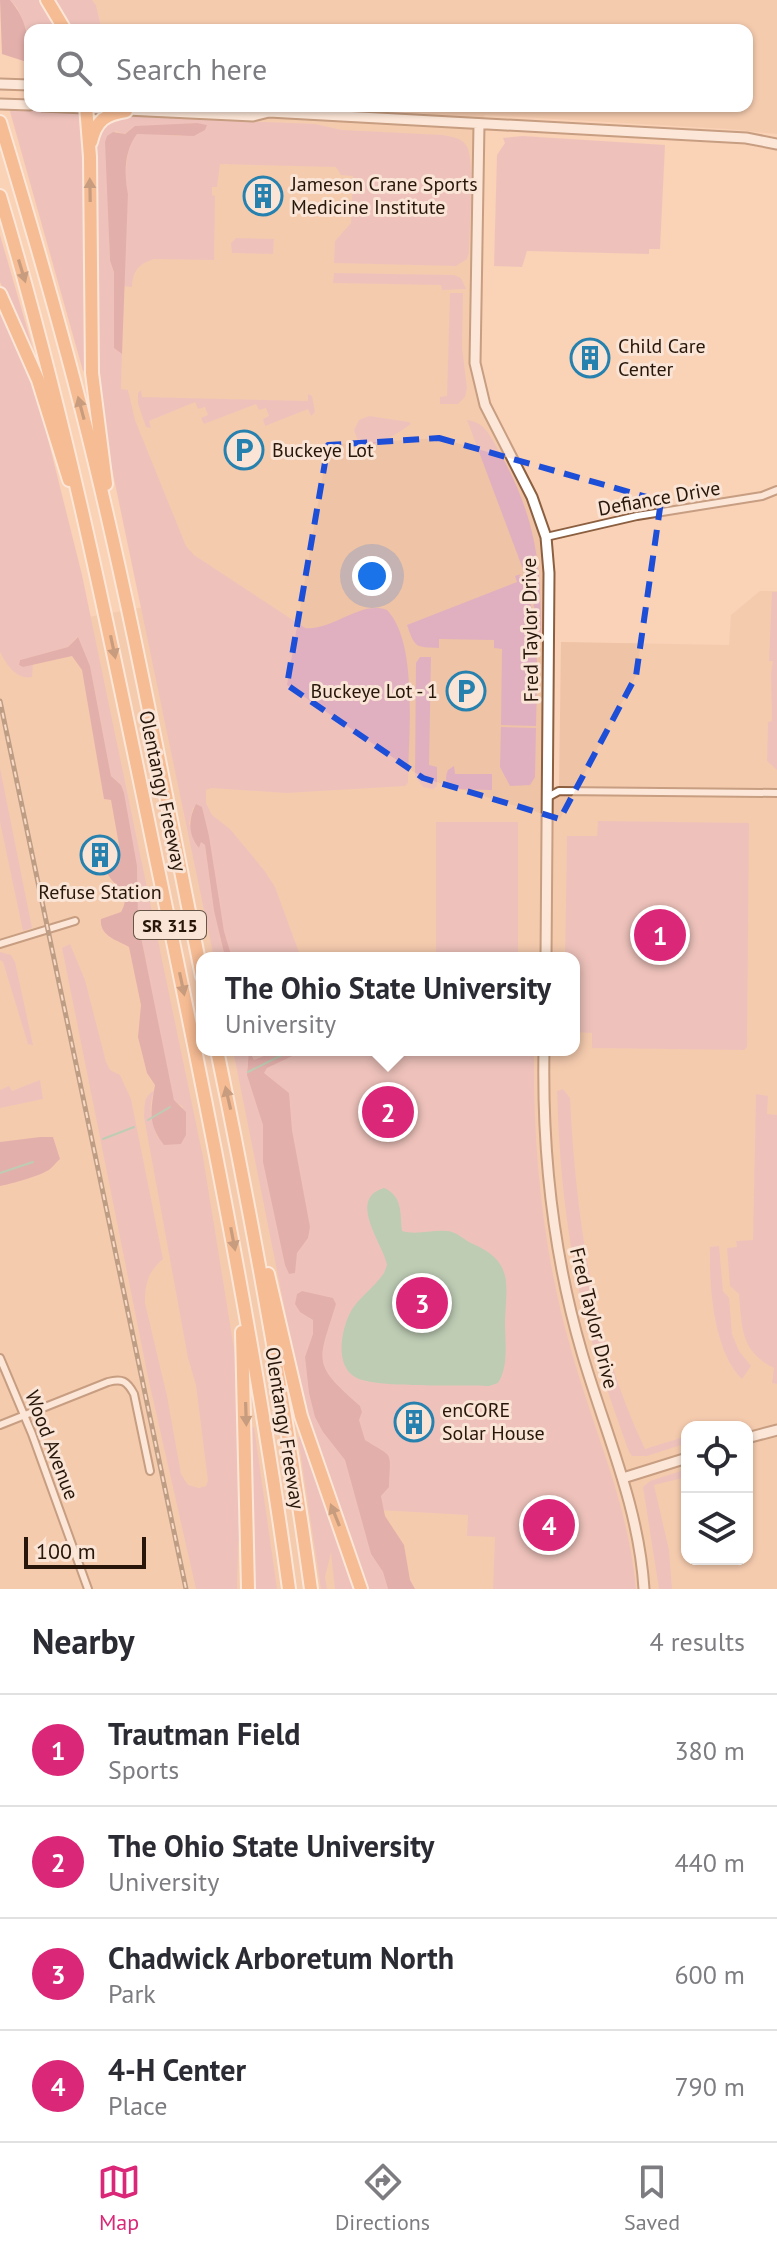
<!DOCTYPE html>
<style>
:root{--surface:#fff;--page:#f2f2f3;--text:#2b2b33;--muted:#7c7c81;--line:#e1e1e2;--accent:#db2777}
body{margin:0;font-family:"PT Sans",sans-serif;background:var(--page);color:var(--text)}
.controls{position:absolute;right:24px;bottom:24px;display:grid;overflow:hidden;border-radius:16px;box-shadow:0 2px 6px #0004}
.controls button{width:72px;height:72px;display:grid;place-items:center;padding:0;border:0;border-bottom:2px solid var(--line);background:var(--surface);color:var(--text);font:40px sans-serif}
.scale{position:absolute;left:24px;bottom:20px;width:122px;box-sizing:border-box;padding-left:8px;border:4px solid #271609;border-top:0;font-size:22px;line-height:28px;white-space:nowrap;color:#271609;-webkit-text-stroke:6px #f9e4d6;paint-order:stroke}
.you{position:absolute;left:372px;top:576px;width:28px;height:28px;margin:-20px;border:6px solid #fff;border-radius:50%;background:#1a73e8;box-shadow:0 0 0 12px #1a73e833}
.badge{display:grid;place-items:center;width:52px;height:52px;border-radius:50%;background:var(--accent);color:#fff;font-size:26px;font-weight:700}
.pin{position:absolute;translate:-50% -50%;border:4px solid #fff;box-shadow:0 2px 8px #0006}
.popup{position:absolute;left:196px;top:952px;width:384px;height:104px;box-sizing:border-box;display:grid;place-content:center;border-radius:16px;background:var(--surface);filter:drop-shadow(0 2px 6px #0005);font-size:26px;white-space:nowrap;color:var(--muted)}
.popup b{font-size:30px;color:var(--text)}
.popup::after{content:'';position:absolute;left:50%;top:100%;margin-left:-16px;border:16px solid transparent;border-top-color:var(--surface)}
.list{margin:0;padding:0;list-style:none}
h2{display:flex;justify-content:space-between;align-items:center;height:104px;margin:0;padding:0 32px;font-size:34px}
h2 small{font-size:26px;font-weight:400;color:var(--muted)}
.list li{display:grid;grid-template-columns:52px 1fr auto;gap:24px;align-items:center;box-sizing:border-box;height:112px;padding:0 32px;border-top:2px solid var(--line)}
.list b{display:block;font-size:30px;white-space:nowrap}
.list p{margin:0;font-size:26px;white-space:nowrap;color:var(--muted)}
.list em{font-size:26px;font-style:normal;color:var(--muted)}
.icon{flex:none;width:44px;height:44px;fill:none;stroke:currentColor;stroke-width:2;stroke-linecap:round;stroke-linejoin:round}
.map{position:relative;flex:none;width:777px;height:1589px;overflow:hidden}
.search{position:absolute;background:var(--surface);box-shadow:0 2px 6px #0004;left:24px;right:24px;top:24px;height:88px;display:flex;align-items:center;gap:20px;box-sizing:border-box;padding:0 28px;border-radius:16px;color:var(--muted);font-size:30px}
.sheet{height:552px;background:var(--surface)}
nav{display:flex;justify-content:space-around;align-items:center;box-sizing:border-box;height:112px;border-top:2px solid var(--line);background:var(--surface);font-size:22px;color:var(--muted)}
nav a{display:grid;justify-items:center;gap:4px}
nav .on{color:var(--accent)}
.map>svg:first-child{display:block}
.built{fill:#efc3a5;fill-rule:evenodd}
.green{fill:#e0b0c1}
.forest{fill:#c8869e}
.water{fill:#75c6b2}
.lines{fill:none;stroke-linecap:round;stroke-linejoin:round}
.stream{stroke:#75c6b2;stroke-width:2}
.street-casing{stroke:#8b5f40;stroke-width:10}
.secondary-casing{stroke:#8b5f40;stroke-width:13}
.highway-casing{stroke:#fff;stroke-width:16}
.street{stroke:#fff;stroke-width:6}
.secondary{stroke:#fff;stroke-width:9}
.highway{stroke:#f1a36b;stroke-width:12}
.rail-casing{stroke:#765d4a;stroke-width:5}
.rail{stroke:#f9e4d6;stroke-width:2;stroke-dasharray:6;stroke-linecap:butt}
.oneway{fill:#8c5c3a}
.marked{fill:none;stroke:#1d4ed8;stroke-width:6;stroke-dasharray:16 10;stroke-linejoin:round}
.labels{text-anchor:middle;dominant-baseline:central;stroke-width:6;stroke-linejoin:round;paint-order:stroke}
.shield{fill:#f9e4d6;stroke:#665446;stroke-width:2}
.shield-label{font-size:18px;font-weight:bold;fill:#271609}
.poi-label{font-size:20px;fill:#271609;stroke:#f9e4d6;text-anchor:start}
.street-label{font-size:20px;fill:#271609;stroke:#f9e4d6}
</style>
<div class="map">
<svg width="777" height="1589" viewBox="0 0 777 1589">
<rect width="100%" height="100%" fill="#fad2b7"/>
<path class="built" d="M92,0H777V134L727,129L485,115L479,124V384L546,537L548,796L559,791L561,642L729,645L731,615L760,591H777V1589H0V633L161,604L113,401L110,106H747V30H102L96,5ZM202,958H574V1050H202ZM687,1427H747V1559H687Z"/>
<path class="green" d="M10,0H41L59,30H30V38L17,8Z
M55,0H92L96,5L102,30H74Z
M9,108L80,113L84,116L86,370L83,371Z
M127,116L315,124L342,130L443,135C451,137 460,137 466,145C476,158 469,233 469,253L467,259L456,266L334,263L335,241L351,223L353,176L341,175L336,167L220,164L217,187H212V195L215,196L214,260L154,259C139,264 133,270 132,287L123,286L128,194L125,177L128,151L136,134L141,133L180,136L197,123L134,127L124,134L115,131L108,188L110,261L114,272V348L122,354L121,389L128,390L135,420L186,546L194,555L305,628C333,631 360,600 387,610C419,643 408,738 408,783L405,786L286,793L211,788L206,790V803L212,815L230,829L264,870L275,887L301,958H232L224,931L202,807L193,808L189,824L205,845L214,911L225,958H214L112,469L100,392L95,138L104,121Z
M522,136L665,145L660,249H649V254L527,251L522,267L494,266L497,155L505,143L503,138Z
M0,235L34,352H32L0,282Z
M236,238L274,239L273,254L232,253L231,243Z
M334,273L454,275L461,278L466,289L442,290L441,285L333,283Z
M450,293H463L462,347L467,388L465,397L458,404H440V397L447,396Z
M0,306L25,364L41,411L82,575L203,1157L236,1361L241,1532L238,1544L237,1589H196L148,1377L62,948L70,944L85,980L106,1062L110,1070L120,1075L131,1099L163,1259C148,1272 145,1283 145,1303L167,1396L181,1474L188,1485L199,1488L206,1486L208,1481L196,1385L188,1358L144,1117C145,1105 143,1096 155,1090C147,1106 152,1122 158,1138L183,1107L174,1101L138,922L121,785L111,776L90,666L77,637L68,647L20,660L19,665L33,664L32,677C16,680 7,665 0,652Z
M141,390L142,397L308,401V394L312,396L315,412L311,416L308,409L265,426L263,419L269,416L266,408L259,410L256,404L204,424L201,418L208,415L205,407L198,409L195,402L149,421L151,428L146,427L138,404V393Z
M369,416L409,422L411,424C397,433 375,451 358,441L354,430L359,420Z
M467,420C486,422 491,438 500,453C536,517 542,567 541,640L530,588Z
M521,574L519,577H523C541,625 537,676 536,726L501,725L502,649L494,648V640L439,639V648C415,647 415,648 407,625L517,582L515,576Z
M772,592H777V770L767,761L768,722L772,721L771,673L773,661H769Z
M420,657H431L429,765L437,767V786L433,789L423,787L415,776L416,663Z
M501,727L536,728L535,777L530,785L510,786L500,767Z
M454,766L455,774H492V790L451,789C445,784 445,777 448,770Z
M0,768L32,928L23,931L0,822Z
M598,821L749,823L747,1047L744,1050L592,1048V1033L574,1032V958H565L567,836H597Z
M436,822H518V954H436Z
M0,952L11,955L15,962L33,1045L28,1044L3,962L0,960Z
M233,1050H278L254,1060L250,1051L247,1069L286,1050H534C533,1152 543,1254 572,1353C595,1434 628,1503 636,1589H493L495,1537L467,1536L468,1515L360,1509L371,1554L383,1572L388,1589H369L305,1411Z
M40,1080L43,1099L0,1108V1090L9,1086L12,1091Z
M563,1089L570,1098C576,1218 593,1340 645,1449L687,1436V1443L647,1456H632L629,1452C613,1407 597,1362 585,1317C567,1243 559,1167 557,1091Z
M756,1094L768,1096L767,1114L777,1115V1384L772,1383L774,1368C740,1351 742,1327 739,1294L730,1286L727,1248L737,1247L736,1241L753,1240Z
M719,1246L723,1291L729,1298L732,1334L739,1351L751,1366L742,1379C713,1351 709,1285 710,1247Z
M254,1427L277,1589H254L250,1428Z
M302,1436L357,1589H335L331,1553L325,1577L327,1589H321L298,1437Z
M687,1469V1477L654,1485L669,1550L672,1589H659L643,1487L650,1481Z"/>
<path class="forest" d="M0,0H10C26,18 30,40 30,63L2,54Z
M197,123L207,125L205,130L194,136L137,134C124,151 124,174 128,194L122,354L114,348V272L110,261L105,142L107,136L113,132L125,134L135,126Z
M78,637L90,666L111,776L121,785L124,793L137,866L138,922L174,1100L186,1112V1135L181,1144L164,1145C147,1124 151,1109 155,1085L147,1073L138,1037L141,1005L129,947C117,940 99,936 101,919L121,912C135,888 106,887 105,863L117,856L119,845L111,800L104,799L82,670L72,656L23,667L19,665L20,660L68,647Z
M196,804L202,807L209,836L224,931L232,958L225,957L214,911L205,845L201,842L199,848C188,835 188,819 196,804Z
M249,1050L254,1060L278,1050H305L267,1068L264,1073L289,1093L292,1130L310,1227L308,1238L297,1253L295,1273L289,1274L285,1265L263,1162V1125L247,1075Z
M40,1137H53L60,1159C56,1162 54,1166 50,1169C43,1175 11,1184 0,1186V1142Z
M302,1291L333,1298L336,1304C318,1363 311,1363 360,1406L362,1412L359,1420L365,1440C395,1459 390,1449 389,1487L381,1496L385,1516L404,1545L410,1580L415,1589H388L383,1572L371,1554L345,1460L323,1432L315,1417L309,1393L305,1357L313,1334V1320L300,1312L295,1304L297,1294Z"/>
<path class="water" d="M384,1188C403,1196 400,1214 402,1231C418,1236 436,1228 452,1232C459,1234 466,1241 473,1244C515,1262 506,1286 505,1322C505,1342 509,1366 498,1383L489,1386C461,1384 375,1389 355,1377C335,1365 341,1333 349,1315C356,1299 374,1288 384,1273L387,1265C384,1245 346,1199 384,1188Z"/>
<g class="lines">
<path class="stream" d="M248,1072L292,1050
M148,1120L170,1107
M103,1139L134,1127
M0,1173L33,1162"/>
<defs>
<path id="street" d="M546,537L637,516L762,496L777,490
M548,797L559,791L777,793
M0,944L75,921
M0,1358L32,1434L88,1589
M0,1425L108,1382C122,1378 127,1381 134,1394L150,1471"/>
<path id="secondary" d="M0,84L30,85
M0,104L30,105
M42,106L253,116L269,112L746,138L777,144
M479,124L475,363L485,405L532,497L546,537L549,573L546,958
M544,1050C542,1153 553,1254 582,1353C605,1432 639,1506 644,1589
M747,1438L777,1430
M623,1478L687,1458"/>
<path id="highway" d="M47,0L65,30
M86,106L90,157L92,373L106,484
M0,122C31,224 61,327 87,431C132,611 165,794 202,976
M91,142C96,120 106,114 126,111
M0,196C66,416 111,640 157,864C207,1105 256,1345 289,1589
M0,294L38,380L69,480
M217,1050C254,1228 286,1408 311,1589
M268,1274L301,1416L361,1589
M242,1332L248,1589"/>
</defs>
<use href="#street" class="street-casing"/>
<use href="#secondary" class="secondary-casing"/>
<use href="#highway" class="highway-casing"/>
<use href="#street" class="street"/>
<use href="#secondary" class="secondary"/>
<use href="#highway" class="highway"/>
<defs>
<path id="rail" d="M0,701L186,1589"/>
</defs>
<use href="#rail" class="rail-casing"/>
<use href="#rail" class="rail"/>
</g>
<defs><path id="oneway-solid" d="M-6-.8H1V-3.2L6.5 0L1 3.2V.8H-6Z" transform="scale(2)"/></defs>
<g class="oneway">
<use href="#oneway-solid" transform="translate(90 190) rotate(-91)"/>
<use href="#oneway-solid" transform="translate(22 271) rotate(73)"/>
<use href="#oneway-solid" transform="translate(81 408) rotate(-105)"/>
<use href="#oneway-solid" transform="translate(113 647) rotate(78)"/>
<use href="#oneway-solid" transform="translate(182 984) rotate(78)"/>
<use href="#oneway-solid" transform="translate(228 1098) rotate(-103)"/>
<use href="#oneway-solid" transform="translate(233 1239) rotate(79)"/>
<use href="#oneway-solid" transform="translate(246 1414) rotate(88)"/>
<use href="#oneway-solid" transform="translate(335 1515) rotate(-112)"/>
</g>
<path d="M0 0H777V1589H0ZM439,438L661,501L636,676L560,819L423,778L287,685L328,445Z" fill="#fad2b7" fill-opacity=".55" fill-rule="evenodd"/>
<path class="marked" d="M439,438L661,501L636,676L560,819L423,778L287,685L328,445Z"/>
<defs>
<symbol id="building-ring" viewBox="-11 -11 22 22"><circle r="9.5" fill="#f9e4d6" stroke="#2781af" stroke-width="1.5"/><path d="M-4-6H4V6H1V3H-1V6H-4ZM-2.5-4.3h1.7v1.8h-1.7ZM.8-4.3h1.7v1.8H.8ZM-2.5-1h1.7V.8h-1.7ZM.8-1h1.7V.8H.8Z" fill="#2781af"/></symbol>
<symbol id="parking-ring" viewBox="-11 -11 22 22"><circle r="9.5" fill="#f9e4d6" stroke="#2781af" stroke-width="1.5"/><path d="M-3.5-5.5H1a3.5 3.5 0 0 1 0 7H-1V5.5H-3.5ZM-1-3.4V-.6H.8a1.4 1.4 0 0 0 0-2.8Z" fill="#2781af"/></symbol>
</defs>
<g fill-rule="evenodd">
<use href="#building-ring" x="241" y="174" width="44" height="44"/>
<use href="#building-ring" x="568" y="336" width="44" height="44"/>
<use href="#parking-ring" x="222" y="428" width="44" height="44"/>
<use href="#parking-ring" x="444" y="669" width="44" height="44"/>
<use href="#building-ring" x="78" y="833" width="44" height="44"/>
<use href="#building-ring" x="392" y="1400" width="44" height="44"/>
</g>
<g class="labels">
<rect class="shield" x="134" y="911" width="72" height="28" rx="6"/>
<g class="shield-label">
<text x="170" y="925">SR 315</text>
</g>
<g class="poi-label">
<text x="291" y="184">Jameson Crane Sports<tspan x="291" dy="23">Medicine Institute</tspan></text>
<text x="618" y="346">Child Care<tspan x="618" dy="23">Center</tspan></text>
<text x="272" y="450">Buckeye Lot</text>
<text x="438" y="691" text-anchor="end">Buckeye Lot - 1</text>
<text x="100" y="892" text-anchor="middle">Refuse Station</text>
<text x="442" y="1410">enCORE<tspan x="442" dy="23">Solar House</tspan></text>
</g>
<g class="street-label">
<text transform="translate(659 498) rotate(-10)">Defiance Drive</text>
<text transform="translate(530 630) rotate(-91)">Fred Taylor Drive</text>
<text transform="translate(163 791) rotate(78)">Olentangy Freeway</text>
<text transform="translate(594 1318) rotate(76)">Fred Taylor Drive</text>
<text transform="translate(285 1428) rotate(81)">Olentangy Freeway</text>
<text transform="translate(52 1445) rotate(69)">Wood Avenue</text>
</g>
</g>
</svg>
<div class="controls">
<button><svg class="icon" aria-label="locate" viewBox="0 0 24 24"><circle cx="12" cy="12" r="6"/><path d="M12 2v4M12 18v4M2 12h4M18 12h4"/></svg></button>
<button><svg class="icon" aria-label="layers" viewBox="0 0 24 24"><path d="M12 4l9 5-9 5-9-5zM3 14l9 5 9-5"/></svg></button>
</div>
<div class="scale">100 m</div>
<div class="you"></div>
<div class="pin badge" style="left:660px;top:935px">1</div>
<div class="pin badge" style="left:388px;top:1112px">2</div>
<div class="popup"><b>The Ohio State University</b>University</div>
<div class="pin badge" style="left:422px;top:1303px">3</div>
<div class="pin badge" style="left:549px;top:1525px">4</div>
<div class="search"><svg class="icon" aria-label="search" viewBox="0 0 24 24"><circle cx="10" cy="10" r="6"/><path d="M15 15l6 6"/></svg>Search here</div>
</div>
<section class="sheet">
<h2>Nearby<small>4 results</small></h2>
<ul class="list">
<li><span class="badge">1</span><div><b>Trautman Field</b><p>Sports</p></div><em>380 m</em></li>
<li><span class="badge">2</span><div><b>The Ohio State University</b><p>University</p></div><em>440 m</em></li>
<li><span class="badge">3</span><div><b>Chadwick Arboretum North</b><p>Park</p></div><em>600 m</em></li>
<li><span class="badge">4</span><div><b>4-H Center</b><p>Place</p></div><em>790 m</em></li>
</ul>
</section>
<nav>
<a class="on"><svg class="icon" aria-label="map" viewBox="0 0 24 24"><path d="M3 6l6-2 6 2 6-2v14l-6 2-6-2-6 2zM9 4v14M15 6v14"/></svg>Map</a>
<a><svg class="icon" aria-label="directions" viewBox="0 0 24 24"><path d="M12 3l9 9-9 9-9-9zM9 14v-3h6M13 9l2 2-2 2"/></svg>Directions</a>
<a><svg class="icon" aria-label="saved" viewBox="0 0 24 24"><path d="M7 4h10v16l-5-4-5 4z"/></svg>Saved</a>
</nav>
